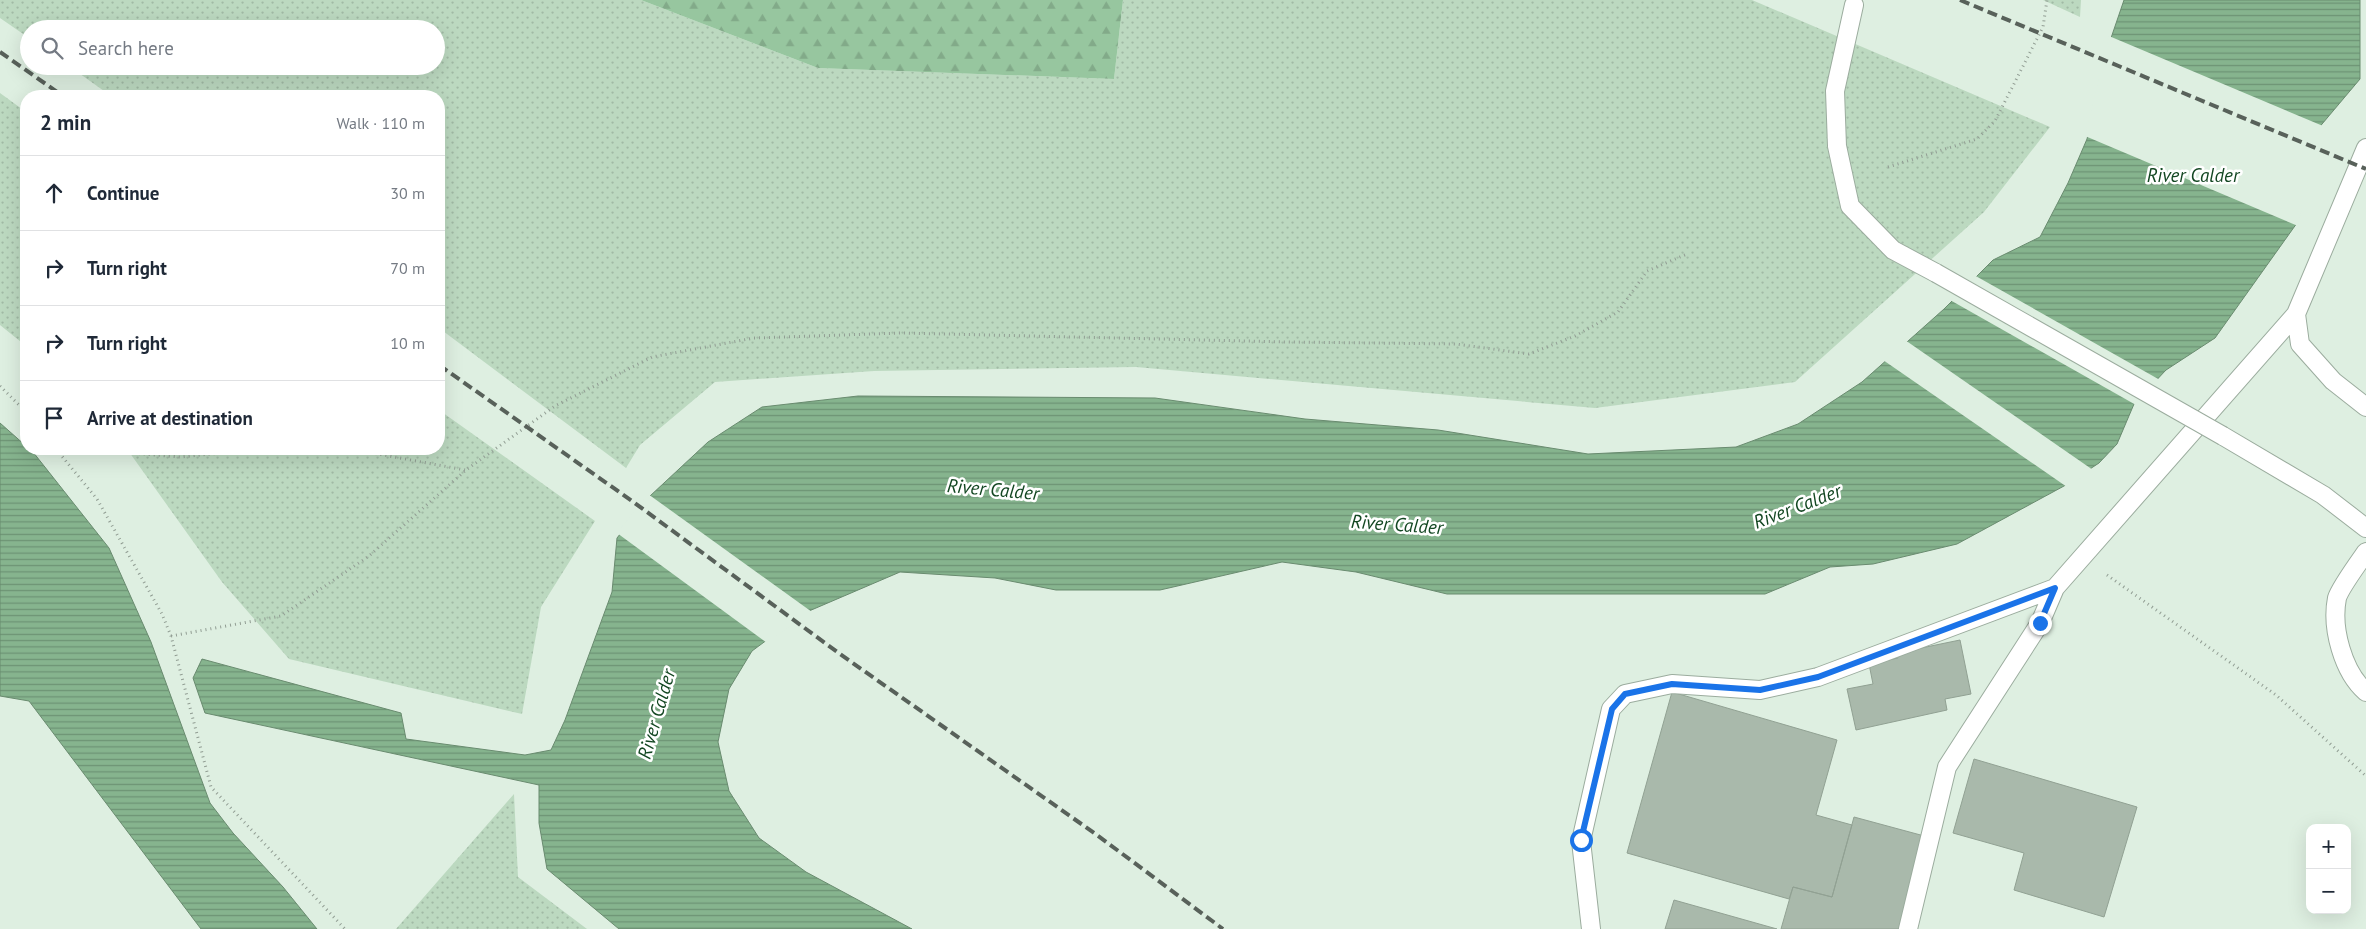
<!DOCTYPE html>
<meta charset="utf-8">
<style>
:root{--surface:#fff;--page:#f2f2f3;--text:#1f2937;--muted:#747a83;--line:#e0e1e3}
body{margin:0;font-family:"PT Sans",sans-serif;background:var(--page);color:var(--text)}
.controls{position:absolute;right:15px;bottom:15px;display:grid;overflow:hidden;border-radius:10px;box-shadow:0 5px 20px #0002}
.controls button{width:45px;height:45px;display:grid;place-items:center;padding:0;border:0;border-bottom:1px solid var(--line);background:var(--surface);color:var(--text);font:25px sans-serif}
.stop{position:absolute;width:15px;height:15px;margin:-11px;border:4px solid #1a73e8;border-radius:50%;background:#fff}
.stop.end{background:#1a73e8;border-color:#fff;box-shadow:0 1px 5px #0008}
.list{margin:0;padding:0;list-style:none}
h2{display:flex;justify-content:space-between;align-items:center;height:65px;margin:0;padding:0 20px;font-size:21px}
h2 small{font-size:16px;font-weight:400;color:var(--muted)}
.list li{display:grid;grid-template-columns:32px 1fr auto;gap:15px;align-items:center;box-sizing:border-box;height:75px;padding:0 20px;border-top:1px solid var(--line)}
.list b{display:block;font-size:19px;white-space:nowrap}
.list em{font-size:16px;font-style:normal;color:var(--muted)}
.icon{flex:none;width:28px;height:28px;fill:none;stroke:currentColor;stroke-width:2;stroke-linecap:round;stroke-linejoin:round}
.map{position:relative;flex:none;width:2366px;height:929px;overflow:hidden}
.search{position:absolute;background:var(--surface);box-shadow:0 5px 20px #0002;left:20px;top:20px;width:425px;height:55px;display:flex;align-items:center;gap:12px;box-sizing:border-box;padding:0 18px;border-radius:28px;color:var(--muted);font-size:19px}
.panel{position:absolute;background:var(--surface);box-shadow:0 5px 20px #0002;left:20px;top:90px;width:425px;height:365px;border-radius:20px}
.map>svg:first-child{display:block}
.grass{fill:url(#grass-dots)}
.forest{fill:url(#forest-firs)}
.water{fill:url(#water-rules);stroke:#698b6f}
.pier{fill:#deefe1}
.building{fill:#a9b9ab;stroke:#91a193}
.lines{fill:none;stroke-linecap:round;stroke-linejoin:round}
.service-casing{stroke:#9bac9e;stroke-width:20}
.path{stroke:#919d93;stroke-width:3;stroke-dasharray:1 4;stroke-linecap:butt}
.service{stroke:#fff;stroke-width:18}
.rail{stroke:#58615a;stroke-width:4;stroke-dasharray:10 5;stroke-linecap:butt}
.service-bridge-casing{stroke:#9bac9e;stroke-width:20;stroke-linecap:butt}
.service-bridge{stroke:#fff;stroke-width:18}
.route{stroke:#1a73e8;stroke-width:6}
.labels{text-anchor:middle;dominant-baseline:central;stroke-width:5;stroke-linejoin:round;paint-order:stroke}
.water-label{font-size:19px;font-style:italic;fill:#134722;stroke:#fff}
</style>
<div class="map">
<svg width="2366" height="929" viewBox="0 0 2366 929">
<defs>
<pattern id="grass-dots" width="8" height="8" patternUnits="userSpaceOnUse" patternTransform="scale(1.25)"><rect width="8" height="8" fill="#bcd9c0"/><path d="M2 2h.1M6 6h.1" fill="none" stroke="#a1baa5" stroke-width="1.8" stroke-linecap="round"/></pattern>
<pattern id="forest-firs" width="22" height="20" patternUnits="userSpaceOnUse" patternTransform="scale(1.25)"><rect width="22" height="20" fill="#97c69f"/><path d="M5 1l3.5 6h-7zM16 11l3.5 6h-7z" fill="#82aa89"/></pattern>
<pattern id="water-rules" width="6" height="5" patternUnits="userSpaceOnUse" patternTransform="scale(1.25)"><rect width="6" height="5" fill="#86b48e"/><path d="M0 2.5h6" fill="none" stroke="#6d9374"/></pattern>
</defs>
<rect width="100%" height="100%" fill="#deefe1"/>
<path class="grass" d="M0,0H641L818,68L1114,79L1123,0H1752L2050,127L1984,212L1795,382L1595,408L1136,367L874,371L715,382L640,445L626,468L439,328V96H111L69,66H436V29H29V38L0,18Z
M2043,0H2081L2080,17Z
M0,93L26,112V346L0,325Z
M439,410L595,521L541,607L522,714L289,659L222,582L127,449H439Z
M514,794L518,877L587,929H396Z"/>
<path class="forest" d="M641,0H1123L1114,79L818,68Z"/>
<path class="water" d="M2124,0H2360V79L2317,130L2297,223L2215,338L2166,370L2134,404L2117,444L2099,463L2064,486L1957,544L1873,564L1830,567L1765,594H1447L1356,572L1282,562L1160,590H1056L995,578L900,572L802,614L752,651L729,689L718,742L729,791L759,838L806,872L912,929H619L547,869L539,823V785L205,713L193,678L202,659L401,713L406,739L525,755L551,750L565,720L612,592L617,538L650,496L708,442L762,407L858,396L1155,398L1305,419L1438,430L1588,454L1736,447L1798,424L1862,382L1944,309L1993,260L2040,237L2068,183L2087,139L2110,41Z
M0,423L26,446V449L33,452L109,548L151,642L210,803L233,833L283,887L317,929H201L29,701L0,696Z"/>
<path class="pier" d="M2109,36L2323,126L2319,131L2298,226L2085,136Z
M1974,275L2160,380L2136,405L1950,300Z
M1905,340L2093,470L2067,487L1883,360Z
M648,494L812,612L804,616L767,643L617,533Z"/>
<path class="building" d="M1960,640L1971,694L1945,699L1947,710L1856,730L1847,689L1873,684L1869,664L1898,658L1897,653Z
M1672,692L1837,740L1816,815L1852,825L1832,897L1793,887L1789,899L1627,853Z
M1974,759L2137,807L2104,917L2014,890L2024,853L1953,833Z
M1854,817L1928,837L1903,929H1781L1793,887L1832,897Z
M1674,900L1777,929H1665Z"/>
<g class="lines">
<defs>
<path id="service" d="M1854,5L1835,91L1837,146L1850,206L1893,250L1936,273
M2366,148L2296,314L2300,344L2333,381L2366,407
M2223,436L2323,495L2366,528
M2366,552C2359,562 2340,588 2337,598C2331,628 2343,672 2366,692
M1591,929L1581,841L1611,709L1625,694L1672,684L1760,690L1818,677L2055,588
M1908,929L1947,767L2040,623L2055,588L2296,314"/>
</defs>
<use href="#service" class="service-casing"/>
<path class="path" d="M1888,167L1977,139L1995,121L2043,27L2047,0
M0,386L26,412
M56,449L97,499L162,614L171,636L211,787L345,929
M84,449L180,457L262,449
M351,449L465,470
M2107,575L2276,695L2366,776
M171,636L281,616L369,556L466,470L555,406L652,357L754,338L902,333L1289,342L1456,344L1529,354L1575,336L1618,312L1647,271L1687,254"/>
<use href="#service" class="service"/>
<path class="rail" d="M1960,0L2366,169
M0,52L63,96
M439,365L632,501L840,654L1097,835L1223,929"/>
<defs>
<path id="service-bridge" d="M1936,273L2223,436"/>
</defs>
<use href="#service-bridge" class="service-bridge-casing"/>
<use href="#service-bridge" class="service-bridge"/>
</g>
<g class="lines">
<path class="route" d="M1581,840L1612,709L1625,694L1672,684L1760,690L1818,677L2055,588L2040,623"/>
</g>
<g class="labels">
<g class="water-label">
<text x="2193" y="175">River Calder</text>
<text transform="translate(993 489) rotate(5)">River Calder</text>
<text transform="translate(1797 506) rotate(-21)">River Calder</text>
<text transform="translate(1397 524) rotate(4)">River Calder</text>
<text transform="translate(656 714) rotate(-74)">River Calder</text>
</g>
</g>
</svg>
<div class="controls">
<button>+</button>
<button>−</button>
</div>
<div class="stop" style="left:1581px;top:840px"></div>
<div class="stop end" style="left:2040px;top:623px"></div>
<div class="search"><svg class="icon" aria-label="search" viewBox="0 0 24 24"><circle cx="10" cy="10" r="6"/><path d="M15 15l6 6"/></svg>Search here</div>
<section class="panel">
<h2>2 min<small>Walk · 110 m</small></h2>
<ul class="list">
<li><svg class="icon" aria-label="ahead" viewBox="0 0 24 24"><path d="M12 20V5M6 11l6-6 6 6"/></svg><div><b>Continue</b></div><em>30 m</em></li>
<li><svg class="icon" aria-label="right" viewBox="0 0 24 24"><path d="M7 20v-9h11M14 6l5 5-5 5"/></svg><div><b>Turn right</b></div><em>70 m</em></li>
<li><svg class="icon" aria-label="right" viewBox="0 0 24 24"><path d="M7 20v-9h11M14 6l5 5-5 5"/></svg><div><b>Turn right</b></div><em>10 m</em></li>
<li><svg class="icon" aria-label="arrive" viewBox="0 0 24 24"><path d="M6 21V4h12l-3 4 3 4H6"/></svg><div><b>Arrive at destination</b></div></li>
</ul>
</section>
</div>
